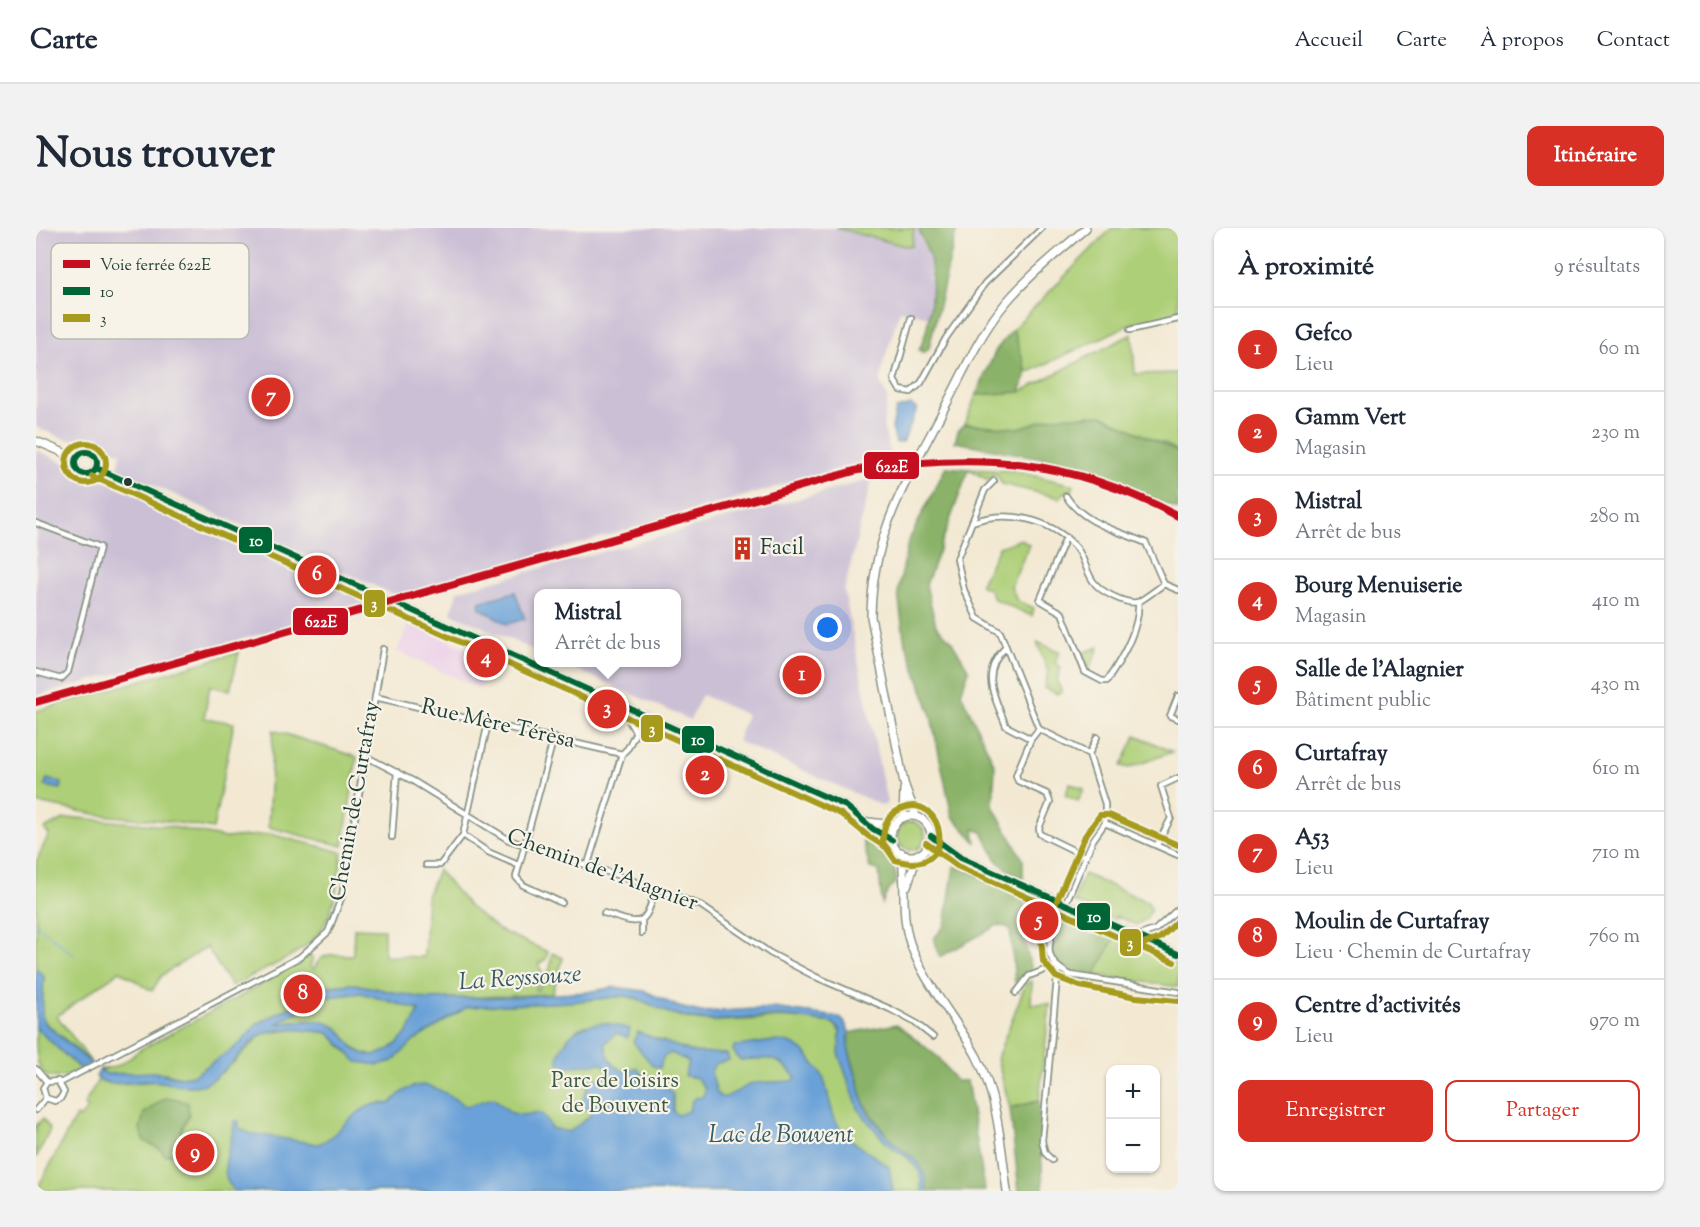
<!DOCTYPE html>
<html lang="fr">
<meta charset="utf-8">
<style>
:root{--surface:#fff;--page:#f2f2f3;--text:#1f2937;--muted:#747a83;--line:#e0e1e3;--accent:#d93025}
body{margin:0;font-family:"Sorts Mill Goudy",serif;background:var(--page);color:var(--text)}
.controls{position:absolute;right:18px;bottom:18px;display:grid;overflow:hidden;border-radius:12px;box-shadow:0 2px 4px #0004}
.controls button{width:54px;height:54px;display:grid;place-items:center;padding:0;border:0;border-bottom:2px solid var(--line);background:var(--surface);color:var(--text);font:30px sans-serif}
.you{position:absolute;left:792px;top:400px;width:21px;height:21px;margin:-15px;border:4px solid #fff;border-radius:50%;background:#1a73e8;box-shadow:0 0 0 9px #1a73e833}
.badge{display:grid;place-items:center;width:39px;height:39px;border-radius:50%;background:var(--accent);color:#fff;font-size:20px;font-weight:700}
.pin{position:absolute;translate:-50% -50%;border:3px solid #fff;box-shadow:0 2px 6px #0006}
.popup{position:absolute;left:498px;top:361px;width:147px;height:78px;box-sizing:border-box;display:grid;place-content:center;border-radius:12px;background:var(--surface);filter:drop-shadow(0 2px 4px #0005);font-size:20px;white-space:nowrap;color:var(--muted)}
.popup b{font-size:22px;color:var(--text)}
.popup::after{content:'';position:absolute;left:50%;top:100%;margin-left:-12px;border:12px solid transparent;border-top-color:var(--surface)}
.list{margin:0;padding:0;list-style:none}
h2{display:flex;justify-content:space-between;align-items:center;height:78px;margin:0;padding:0 24px;font-size:26px}
h2 small{font-size:20px;font-weight:400;color:var(--muted)}
.list li{display:grid;grid-template-columns:39px 1fr auto;gap:18px;align-items:center;box-sizing:border-box;height:84px;padding:0 24px;border-top:2px solid var(--line)}
.list b{display:block;font-size:22px;white-space:nowrap}
.list p{margin:0;font-size:20px;white-space:nowrap;color:var(--muted)}
.list em{font-size:20px;font-style:normal;color:var(--muted)}
.actions{display:flex;gap:12px;padding:18px 24px}
.actions a{flex:1;padding:14px 0;border:2px solid var(--accent);border-radius:12px;text-align:center;font-size:21px;color:var(--accent)}
.actions .main{background:var(--accent);color:#fff}
.map{position:relative;flex:none;width:1142px;height:963px;overflow:hidden;border-radius:12px}
header{display:flex;align-items:center;gap:36px;box-sizing:border-box;height:84px;padding:0 30px;background:var(--surface);border-bottom:2px solid var(--line)}
header strong{font-size:28px}
nav{display:flex;gap:33px;margin-inline-start:auto;font-size:21px}
.intro{display:flex;align-items:center;justify-content:space-between;box-sizing:border-box;height:144px;padding:0 36px}
h1{margin:0;font-size:42px}
.button{padding:15px 27px;border-radius:12px;background:var(--accent);color:#fff;font-size:21px;font-weight:700}
main{display:flex;gap:36px;padding:0 36px}
aside{flex:1;background:var(--surface);border-radius:12px;box-shadow:0 2px 4px #0004}
.map>svg:first-child{display:block}
.built{fill:#ecd1ea}
.industrial{fill:#cbbfd5}
.green{fill:#adcf77;stroke:#668656;stroke-width:1.5}
.forest{fill:#8ab268;stroke:#54784e;stroke-width:1.5}
.water{fill:#6ba1d8;stroke:#456f86;stroke-width:1.5}
.lines{fill:none;stroke-linecap:round;stroke-linejoin:round}
.stream{stroke:#6ba1d8;stroke-width:1.5}
.minor-casing{stroke:#899384;stroke-width:8}
.primary-casing{stroke:#899384;stroke-width:10}
.minor{stroke:#fff;stroke-width:4.5}
.primary{stroke:#fff;stroke-width:7}
.minor-bridge-casing{stroke:#899384;stroke-width:8;stroke-linecap:butt}
.minor-bridge{stroke:#fff;stroke-width:4.5}
.bus-1-casing{stroke:#f7f3e8;stroke-width:10}
.bus-2-casing{stroke:#f7f3e8;stroke-width:10}
.bus-1{stroke:#016635;stroke-width:6}
.bus-2{stroke:#a69b1d;stroke-width:6}
.rail-1-casing{stroke:#f7f3e8;stroke-width:12}
.rail-1{stroke:#c50e1f;stroke-width:8}
.bus-dot{fill:#1f3d34;stroke:#f7f3e8;stroke-width:2}
.labels{text-anchor:middle;dominant-baseline:central;stroke-width:4.5;stroke-linejoin:round;paint-order:stroke}
.poi-label{font-size:22px;fill:#1f3d34;stroke:#f7f3e8;text-anchor:start}
.street-label{font-size:22px;fill:#1f3d34;stroke:#f7f3e8}
.park-label{font-size:22px;fill:#3b5a41;stroke:#f7f3e8}
.water-label{font-size:24px;font-style:italic;fill:#365b65;stroke:#f7f3e8}
.key{fill:#f7f3e8;stroke:#b6bcb2;stroke-width:1.5}
.key-label{font-size:16px;fill:#1f3d34}
.line-badge{stroke:#f7f3e8;stroke-width:2}
.badge-label{font-size:16px;text-anchor:middle;font-weight:bold;fill:#fff}
</style>
<header>
<strong>Carte</strong>
<nav><a>Accueil</a><a>Carte</a><a>À propos</a><a>Contact</a></nav>
</header>
<div class="intro"><h1>Nous trouver</h1><a class="button">Itinéraire</a></div>
<main>
<div class="map">
<svg width="1142" height="963" viewBox="0 0 1142 963">
<rect width="100%" height="100%" fill="#f7f3e8"/>
<filter id="ink" filterUnits="userSpaceOnUse"><feTurbulence type="fractalNoise" baseFrequency=".0167" numOctaves="2"/><feDisplacementMap in="SourceGraphic" scale="12" xChannelSelector="R" yChannelSelector="G"/><feConvolveMatrix kernelMatrix="1 2 1 2 8 2 1 2 1" color-interpolation-filters="sRGB"/></filter>
<filter id="wash" filterUnits="userSpaceOnUse"><feTurbulence type="fractalNoise" baseFrequency=".008" numOctaves="4" result="noise"/><feDisplacementMap in="SourceGraphic" scale="24" xChannelSelector="R" yChannelSelector="G"/><feGaussianBlur stdDeviation="1.35" result="paint"/><feColorMatrix in="noise" values="0 0 0 0 0 0 0 0 0 0 0 0 0 0 0 0 0 1.4 0 .05"/><feComposite in="paint" operator="in"/></filter>
<g filter="url(#wash)">
<rect width="100%" height="100%" fill="#f3e9d3"/>
<path class="built" d="M373,395L457,433L444,461L361,423Z"/>
<path class="industrial" d="M2,0H883L885,12L895,33L893,49L897,67L892,89L864,82L848,133L844,156L852,169L847,198L855,226L361,368L82,241L85,224L26,210L0,199V1Z
M0,222L213,317L337,375L0,468Z
M836,251L808,363L851,575L847,578L701,513L711,487L666,467L654,492L526,435L640,434V366H502V424L415,385L421,363Z"/>
<path class="green" d="M800,0H878L876,17L869,18Z
M1076,0H1142V86L1095,96L991,145L977,101Z
M1096,106L1099,146L1142,145V224L1130,216L1017,189L983,200L929,196L940,167L984,164Z
M933,241L977,243L1038,257L1036,263L1028,264L1024,270L966,256L961,247H956L952,252Z
M985,311L993,317L975,358L981,373L998,380L996,388L958,371L953,361L944,357L963,319Z
M1001,414L1024,424L1019,435L1025,439L1021,453L1026,464L1021,466L1008,460L1012,444Z
M1063,419L1053,442L1046,425Z
M203,424L194,462L174,458L168,490L198,495L177,601L131,593L64,587L0,575V483Z
M237,502L321,529L307,618L232,599Z
M1100,507L1136,524L1093,540L1085,538Z
M1034,555L1048,561L1042,573L1029,567Z
M41,590L132,598L189,610L234,606L306,624C302,654 299,688 277,712C258,730 219,746 195,758L171,719L126,747L116,763L84,743L21,788L55,834L9,794L4,785L8,750L0,740V634L13,606L8,601L28,591Z
M861 608a14 14 0 1 1 28 0a14 14 0 1 1-28 0Z
M402,642L434,679L463,702L512,724L510,731L502,736L506,744L499,762H502L509,745L514,742L516,725L527,730L516,766L391,771L313,756L284,759L276,766L265,753L256,759L266,773L221,796L202,817L158,847L145,849L130,845L70,846L64,841C81,841 91,833 103,822L205,768L274,727L277,730L274,738L278,741C286,722 299,727 317,727L318,700L348,701V728L388,729L391,668Z
M1048,646L1112,674L1115,682L1110,691L1100,697L1080,688L1078,691L1037,673Z
M1081,705L1142,735V759L1059,747Z
M996,753L995,776H1014L1003,873L974,880L961,830L990,755Z
M325,765L383,782C377,804 348,839 321,822C306,813 311,799 286,794C272,790 253,799 241,795L284,770Z
M589,768C614,772 634,789 660,792C707,797 753,782 799,796L805,806V821L823,882L851,916L872,930L884,944L886,963H0L40,888L44,890L52,880L48,877L62,852L75,856L129,853L156,858L169,856L198,834L226,806L265,801L293,805L313,826L357,833L379,812L431,779L534,774Z
M0,800L45,842C0,863 0,838 0,800Z
M7,890L14,902L0,930V898Z"/>
<path class="forest" d="M883,0H921L893,120L888,125L883,122C895,98 897,61 895,35C894,24 885,12 883,0Z
M977,101L991,145L984,164L940,167L960,122Z
M1066,187L1142,224V282L1065,247L1017,232L919,214L922,203L929,196L983,200L1017,189Z
M910,239L933,241L890,357L900,398L915,412L933,442L925,465L959,538L957,578L987,632V652L962,634L946,604L938,601L940,614L916,588L894,483L868,410L862,365L872,314Z
M826,610C850,613 857,632 861,653L852,663L846,676L843,642L834,640Z
M918,638L988,665V713L996,742L979,754L974,700L962,697L904,729L898,710L909,698Z
M1032,681L1081,705L1059,747C1004,738 1014,723 1032,681Z
M861,796L903,830L920,853H931L949,963H891L882,934L855,913L826,873L823,854L812,820L813,805Z
M129,870H138L152,875L153,887L145,903L150,912L146,925L129,927L124,921L108,913L104,901L108,885Z
M1003,873L1007,963H983L974,880Z"/>
<path class="water" d="M875,177L881,181L867,214L860,215L856,200L860,181Z
M479,364L489,391L471,396L444,380L443,374Z
M11,551L26,555L25,561L9,558Z
M0,740L8,748L6,789L9,795L56,836L45,842L0,800Z
M319,756L391,771L476,769L551,764L579,759L609,763L643,779L665,784L737,780L802,789L808,793L813,804L812,820L830,882L855,913L882,934L889,948L891,963H886L884,944L872,930L851,916L823,882L803,828L804,802L797,795L743,788L677,793L659,791L633,785L600,770L589,768L534,774L431,779L379,812L357,833L343,837L321,834L293,805C272,803 250,798 229,805C215,810 188,848 169,856C154,862 129,853 113,853C99,853 70,860 60,849L64,841L70,846L118,844L145,849L158,847L202,817L221,796L266,773L270,779L241,796C259,794 279,789 296,797C310,803 310,816 322,823C349,838 376,804 383,782L325,765L284,770L276,766L283,759Z
M570,795L594,801L591,810L581,805L569,815C572,828 574,838 588,843L601,840L610,852L622,851L637,866V883L642,887L653,883C655,874 655,869 667,869L669,861L661,850L649,848L652,833L635,825L627,829L624,840L617,838L597,814L602,804L656,824L691,826L693,832L679,836L675,843L681,865L685,869H690L717,855L756,853L760,850C741,825 730,831 704,832L697,823L698,818C731,817 755,800 778,836C782,841 786,845 788,851C793,866 794,885 803,899C815,916 838,926 853,939L857,963H198C178,941 198,917 198,893H203V900L213,905L282,916C305,909 319,871 355,875C382,843 403,861 430,878L457,870C464,874 469,882 477,885C498,893 502,871 515,900L533,904L555,887L546,874L555,851L568,849L573,843L565,835L530,839L523,836C521,829 523,825 527,818C537,799 550,796 570,795Z"/>
<g class="lines">
<path class="stream" d="M0,696L38,727"/>
</g>
</g>
<g filter="url(#ink)">
<g class="lines">
<defs>
<path id="minor" d="M875,90L858,152L864,162L875,164L885,155L910,110L949,55L1006,0
M1094,102L1142,91
M1030,268C1046,295 1083,303 1110,315L1128,356L1142,362
M936,294L949,262L958,253
M0,295L64,319L32,444L25,451L0,444
M1030,309L1004,372L1026,385L1049,444L1066,453H1071C1085,432 1105,399 1102,374
M970,419C943,445 959,469 970,498L995,511
M1142,468L1134,488L1142,491
M339,469L586,526
M583,477L599,503L628,497
M452,495L427,607L452,624L482,637
M1003,501L995,511L980,547L982,553L1011,566L1014,574L1003,600L1004,606L1049,628
M518,509L480,649L487,657L526,675
M1053,526L1061,509
M329,528L377,553L473,612L581,647L664,677L734,725L780,749L854,781L878,794L897,809
M1069,595V576L1053,526L1003,501L964,404L941,390L928,362L921,331L936,294C970,282 1012,290 1038,317C1048,326 1049,342 1057,353C1063,363 1090,377 1102,374C1106,372 1124,359 1128,356
M356,609L361,544
M1121,617L1135,590L1125,558L1142,550
M390,637H404L427,607
M551,639L586,526L592,520L608,487
M1034,665L1057,612L1069,595L1142,627
M568,685C604,697 609,701 619,662
M1024,687C1013,713 1003,732 1035,747L1142,764
M606,694V705
M1101,708L1119,702L1142,681
M980,765L993,748L1019,738
M0,841L11,854
M24,855L264,729L292,704L306,668L347,421
M10,870L19,873L24,871L28,864L22,853L11,854
M10,870L7,860L11,854
M0,882L10,870
M1016,932L1009,925L1006,913L1022,740"/>
<path id="primary" d="M0,213L40,230
M39 235a11 11 0 1 1 22 0a11 11 0 1 1-22 0Z
M60,240L810,578L837,601L856,612
M880,588L868,555L835,389C836,303 872,251 910,177C927,145 942,110 964,82C988,51 1021,26 1050,0
M855 608a20 20 0 1 1 40 0a20 20 0 1 1-40 0Z
M867,590L868,561
M832,594L859,597
M895,608L925,630L1142,726
M890,620L920,628
M865,624C871,655 864,685 874,715C888,756 921,791 941,829C962,870 965,918 971,963
M871,658L882,626"/>
</defs>
<use href="#minor" class="minor-casing"/>
<use href="#primary" class="primary-casing"/>
<use href="#minor" class="minor"/>
<use href="#primary" class="primary"/>
<defs>
<path id="minor-bridge" d="M1024,687L1034,665"/>
</defs>
<use href="#minor-bridge" class="minor-bridge-casing"/>
<use href="#minor-bridge" class="minor-bridge"/>
<defs>
<path id="bus-1" d="M39 235a11 11 0 1 1 22 0a11 11 0 1 1-22 0Z
M60,240L810,578L837,601L856,612
M895,608L925,630L1142,726"/>
<path id="bus-2" d="M30 235a20 20 0 1 1 40 0a20 20 0 1 1-40 0Z
M56,248L805,586L832,608L851,620
M847,611C848,597 851,587 865,581C908,561 926,652 859,632L848,616
M890,615L921,638L1138,734
M1104,717L1124,710L1142,693
M1142,773L1100,769L1044,758L1020,749L1007,733L1005,709L1049,608L1064,587H1073L1142,617"/>
</defs>
<use href="#bus-1" class="bus-1-casing"/>
<use href="#bus-2" class="bus-2-casing"/>
<use href="#bus-1" class="bus-1"/>
<use href="#bus-2" class="bus-2"/>
<defs>
<path id="rail-1" d="M0,474L822,242C944,224 1032,230 1142,288"/>
</defs>
<use href="#rail-1" class="rail-1-casing"/>
<use href="#rail-1" class="rail-1"/>
</g>
</g>
<defs>
<symbol id="building-bare" viewBox="-9 -9 18 18"><path d="M-4-6H4V6H1V3H-1V6H-4ZM-2.5-4.3h1.7v1.8h-1.7ZM.8-4.3h1.7v1.8H.8ZM-2.5-1h1.7V.8h-1.7ZM.8-1h1.7V.8H.8Z" fill="#c8321e" stroke="#f7f3e8" stroke-width="2.5" paint-order="stroke"/></symbol>
</defs>
<g fill-rule="evenodd">
<use href="#building-bare" x="690" y="304" width="33" height="33"/>
</g>
<circle class="bus-dot" cx="92" cy="254" r="5"/>
<g class="labels">
<g class="poi-label">
<text x="724" y="321">Facil</text>
</g>
<g class="street-label">
<text transform="translate(462 497) rotate(13)">Rue Mère Térèsa</text>
<text transform="translate(320 573) rotate(-80)">Chemin de Curtafray</text>
<text transform="translate(566 643) rotate(20)">Chemin de l'Alagnier</text>
</g>
<g class="park-label">
<text x="579" y="854">Parc de loisirs<tspan x="579" dy="25">de Bouvent</tspan></text>
</g>
<g class="water-label">
<text transform="translate(484 751) rotate(-4)">La Reyssouze</text>
<text x="745" y="908">Lac de Bouvent</text>
</g>
</g>
<rect x="15" y="15" width="198" height="96" rx="9" class="key"/>
<rect x="27" y="32" width="27" height="8" fill="#c50e1f"/>
<rect x="27" y="59" width="27" height="8" fill="#016635"/>
<rect x="27" y="86" width="27" height="8" fill="#a69b1d"/>
<g class="key-label">
<text x="64" y="42">Voie ferrée 622E</text>
<text x="64" y="69">10</text>
<text x="64" y="96">3</text>
</g>
<g class="line-badge">
<rect x="827" y="223" width="57" height="29" rx="6" fill="#c50e1f"/>
<rect x="202" y="298" width="35" height="28" rx="6" fill="#016635"/>
<rect x="327" y="361" width="23" height="29" rx="6" fill="#a69b1d"/>
<rect x="256" y="379" width="57" height="29" rx="6" fill="#c50e1f"/>
<rect x="604" y="486" width="24" height="29" rx="6" fill="#a69b1d"/>
<rect x="645" y="497" width="34" height="29" rx="6" fill="#016635"/>
<rect x="1040" y="674" width="35" height="29" rx="6" fill="#016635"/>
<rect x="1083" y="700" width="23" height="29" rx="6" fill="#a69b1d"/>
</g>
<g class="badge-label">
<text x="856" y="244">622E</text>
<text x="220" y="318">10</text>
<text x="338" y="381">3</text>
<text x="285" y="399">622E</text>
<text x="616" y="506">3</text>
<text x="662" y="517">10</text>
<text x="1058" y="694">10</text>
<text x="1094" y="720">3</text>
</g>
</svg>
<div class="controls">
<button>+</button>
<button>−</button>
</div>
<div class="you"></div>
<div class="pin badge" style="left:766px;top:447px">1</div>
<div class="pin badge" style="left:669px;top:547px">2</div>
<div class="pin badge" style="left:571px;top:481px">3</div>
<div class="popup"><b>Mistral</b>Arrêt de bus</div>
<div class="pin badge" style="left:450px;top:430px">4</div>
<div class="pin badge" style="left:1003px;top:693px">5</div>
<div class="pin badge" style="left:281px;top:347px">6</div>
<div class="pin badge" style="left:235px;top:169px">7</div>
<div class="pin badge" style="left:267px;top:766px">8</div>
<div class="pin badge" style="left:159px;top:925px">9</div>
</div>
<aside>
<h2>À proximité<small>9 résultats</small></h2>
<ul class="list">
<li><span class="badge">1</span><div><b>Gefco</b><p>Lieu</p></div><em>60 m</em></li>
<li><span class="badge">2</span><div><b>Gamm Vert</b><p>Magasin</p></div><em>230 m</em></li>
<li><span class="badge">3</span><div><b>Mistral</b><p>Arrêt de bus</p></div><em>280 m</em></li>
<li><span class="badge">4</span><div><b>Bourg Menuiserie</b><p>Magasin</p></div><em>410 m</em></li>
<li><span class="badge">5</span><div><b>Salle de l'Alagnier</b><p>Bâtiment public</p></div><em>430 m</em></li>
<li><span class="badge">6</span><div><b>Curtafray</b><p>Arrêt de bus</p></div><em>610 m</em></li>
<li><span class="badge">7</span><div><b>A53</b><p>Lieu</p></div><em>710 m</em></li>
<li><span class="badge">8</span><div><b>Moulin de Curtafray</b><p>Lieu · Chemin de Curtafray</p></div><em>760 m</em></li>
<li><span class="badge">9</span><div><b>Centre d'activités</b><p>Lieu</p></div><em>970 m</em></li>
</ul>
<div class="actions"><a class="main">Enregistrer</a><a>Partager</a></div>
</aside>
</main>
